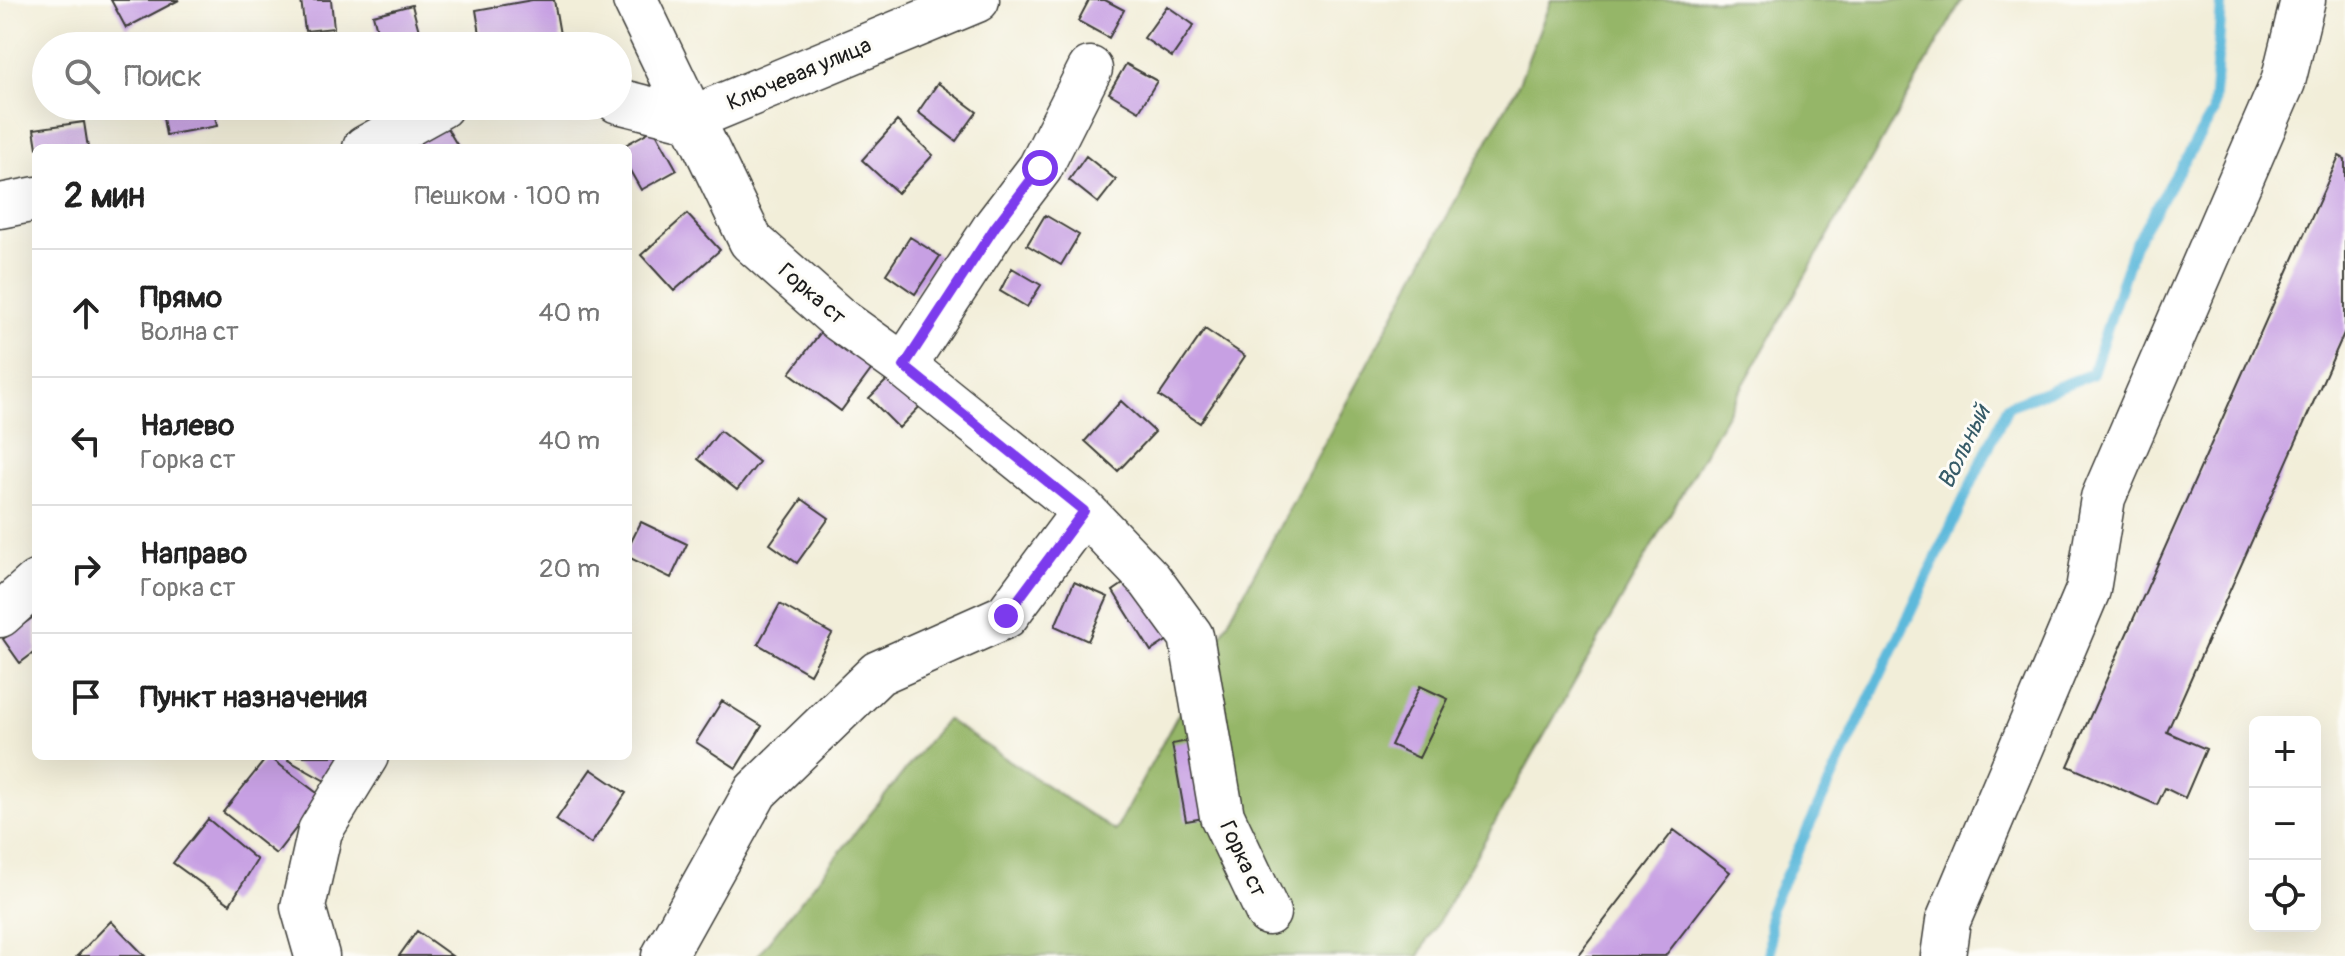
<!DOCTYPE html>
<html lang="ru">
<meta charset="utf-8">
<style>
:root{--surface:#fff;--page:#f2f2f2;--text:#222;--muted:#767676;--line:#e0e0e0}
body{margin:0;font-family:Pangolin,sans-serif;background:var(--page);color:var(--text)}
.controls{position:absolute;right:24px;bottom:24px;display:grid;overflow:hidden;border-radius:12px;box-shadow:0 8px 32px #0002}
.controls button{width:72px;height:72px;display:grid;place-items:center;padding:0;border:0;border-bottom:2px solid var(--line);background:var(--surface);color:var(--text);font:40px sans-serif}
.stop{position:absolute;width:24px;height:24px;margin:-18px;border:6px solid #7c3aed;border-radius:50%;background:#fff}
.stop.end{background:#7c3aed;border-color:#fff;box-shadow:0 2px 8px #0008}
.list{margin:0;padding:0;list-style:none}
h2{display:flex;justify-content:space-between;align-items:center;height:104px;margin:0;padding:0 32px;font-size:34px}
h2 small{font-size:26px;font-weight:400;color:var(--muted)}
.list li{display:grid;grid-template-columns:52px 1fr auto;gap:24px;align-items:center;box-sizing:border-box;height:128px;padding:0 32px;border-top:2px solid var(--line)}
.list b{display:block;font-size:30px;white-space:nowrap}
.list p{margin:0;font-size:26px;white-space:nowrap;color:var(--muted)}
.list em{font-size:26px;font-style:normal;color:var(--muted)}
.icon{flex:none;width:44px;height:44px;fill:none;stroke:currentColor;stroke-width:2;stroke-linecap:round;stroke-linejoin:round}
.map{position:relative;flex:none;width:2345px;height:956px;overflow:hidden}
.search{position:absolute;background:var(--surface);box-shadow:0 8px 32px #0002;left:32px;top:32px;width:600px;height:88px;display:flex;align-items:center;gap:20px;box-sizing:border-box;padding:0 28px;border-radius:44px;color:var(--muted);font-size:30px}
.panel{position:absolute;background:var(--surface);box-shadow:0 8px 32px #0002;left:32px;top:144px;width:600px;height:616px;border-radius:12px}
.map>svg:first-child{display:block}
.forest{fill:#95b668;stroke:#586942;stroke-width:2}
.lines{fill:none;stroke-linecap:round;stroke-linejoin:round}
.stream{stroke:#5db9db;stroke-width:11}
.building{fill:#c7a0e3}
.minor-casing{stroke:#3c3c38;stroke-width:47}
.minor{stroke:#fff;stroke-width:44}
.route{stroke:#7c3aed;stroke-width:10}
.labels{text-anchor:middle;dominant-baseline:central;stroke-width:6;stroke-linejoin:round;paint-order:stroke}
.street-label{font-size:22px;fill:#1c1c1c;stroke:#fdfcf7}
.water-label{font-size:24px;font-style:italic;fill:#365b68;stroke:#fdfcf7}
</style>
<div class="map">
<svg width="2345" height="956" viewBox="0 0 2345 956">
<rect width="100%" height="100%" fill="#fdfcf7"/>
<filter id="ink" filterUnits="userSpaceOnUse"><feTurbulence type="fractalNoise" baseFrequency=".0125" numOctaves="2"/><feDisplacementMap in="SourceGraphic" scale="16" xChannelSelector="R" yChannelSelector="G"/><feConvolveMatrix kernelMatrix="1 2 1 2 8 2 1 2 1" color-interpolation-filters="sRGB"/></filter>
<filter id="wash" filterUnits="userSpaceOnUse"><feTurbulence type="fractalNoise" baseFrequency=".006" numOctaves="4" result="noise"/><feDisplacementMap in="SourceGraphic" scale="32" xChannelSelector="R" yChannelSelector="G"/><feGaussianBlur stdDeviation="1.8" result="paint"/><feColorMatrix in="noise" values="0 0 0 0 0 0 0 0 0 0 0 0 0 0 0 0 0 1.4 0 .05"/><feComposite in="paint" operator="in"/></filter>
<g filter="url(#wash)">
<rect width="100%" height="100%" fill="#f2eed9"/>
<path class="forest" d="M1551,0H1962L1419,956H757L946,719L1115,831L1518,85Z"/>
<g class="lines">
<path class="stream" d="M1770,956V909L2008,406L2092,374L2134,245L2213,113L2222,0"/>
</g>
<g id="blocks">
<path class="building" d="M111,0H179L126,28Z
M301,0H331L334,28L305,31Z
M532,0H554L562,46H482L476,10Z
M1089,0H1105L1124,10L1109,38L1078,21Z
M412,5L423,46H381L373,15Z
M1167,6L1194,25L1172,57L1144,38Z
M1126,64L1157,81L1139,111L1109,93Z
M938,83L977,112L956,141L918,112Z
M161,106H213L217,126L166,135Z
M897,121L933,155L898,193L862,160Z
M84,122L88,148H37L34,129Z
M444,123L459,148H402Z
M654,129L677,170L641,190L628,167V148H620Z
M1086,156L1116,180L1098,203L1069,180Z
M2339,156L2345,159V331L2167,732L2206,749L2185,798L2165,788L2157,805L2068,766Z
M687,214L720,250L674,291L641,255Z
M1045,215L1079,235L1061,265L1027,245Z
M910,237L940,256L915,294L886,274Z
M1012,268L1041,285L1027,307L1000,291Z
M824,328L874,366L841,411L790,373Z
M1205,329L1245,356L1200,423L1159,396Z
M896,371L926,400L899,428L869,398Z
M1121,401L1155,432L1118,471L1085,441Z
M720,431L759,462L737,490L698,459Z
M802,499L829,518L797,563L770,544Z
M641,522L687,544L671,578L628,557V548Z
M1138,574L1177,634L1151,651L1113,591Z
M1074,582L1108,597L1088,641L1055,626Z
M780,604L832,634L810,674L758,644Z
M36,615V651L20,663L3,639Z
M1420,686L1448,699L1419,758L1391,745Z
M722,701L762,726L736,768L696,742Z
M1203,738L1216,816L1186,821L1172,744Z
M268,756L321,796L276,854L223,812Z
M290,756H350L334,786L288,760Z
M591,769L626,793L591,844L556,820Z
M208,819L257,860L230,904L173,863Z
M1674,830L1730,872L1665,956H1577Z
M111,921L145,956H77Z
M417,931L452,956H399Z"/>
</g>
</g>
<g filter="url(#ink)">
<use href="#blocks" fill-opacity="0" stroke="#3c3c38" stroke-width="2"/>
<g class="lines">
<defs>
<path id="minor" d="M635,0L751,241L840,320L904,366L1084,511L1150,580L1191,636L1222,816L1268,913
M618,101L690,119L977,0
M365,148L441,106
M0,206L36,199
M904,366L995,227L1040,168L1090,69
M0,615L36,583
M317,956L303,907L320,831L366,756
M664,956L756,791L878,673L1006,616L1084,511
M1943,956L1948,921L2088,590L2103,498L2283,82L2303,0"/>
</defs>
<use href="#minor" class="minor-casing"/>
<use href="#minor" class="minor"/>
</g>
</g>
<g class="lines" filter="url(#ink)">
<path class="route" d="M1006,616L1084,511L904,366L995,227L1040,168"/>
</g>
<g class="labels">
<g class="street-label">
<text transform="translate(799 74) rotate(-23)">Ключевая улица</text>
<text transform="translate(812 294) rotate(41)">Горка ст</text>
<text transform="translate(1243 859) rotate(65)">Горка ст</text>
</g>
<g class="water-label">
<text transform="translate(1964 447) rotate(-64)">Вольный</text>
</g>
</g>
</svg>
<div class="controls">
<button>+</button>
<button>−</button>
<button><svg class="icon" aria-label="locate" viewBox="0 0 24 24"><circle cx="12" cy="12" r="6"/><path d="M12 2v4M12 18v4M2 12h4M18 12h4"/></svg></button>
</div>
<div class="stop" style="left:1040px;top:168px"></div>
<div class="stop end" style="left:1006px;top:616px"></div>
<div class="search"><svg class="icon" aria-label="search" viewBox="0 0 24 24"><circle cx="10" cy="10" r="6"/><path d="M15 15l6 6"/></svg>Поиск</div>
<section class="panel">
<h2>2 мин<small>Пешком · 100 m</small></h2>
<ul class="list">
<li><svg class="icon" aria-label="ahead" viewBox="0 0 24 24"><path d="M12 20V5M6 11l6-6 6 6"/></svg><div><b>Прямо</b><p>Волна ст</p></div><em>40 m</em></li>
<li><svg class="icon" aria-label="left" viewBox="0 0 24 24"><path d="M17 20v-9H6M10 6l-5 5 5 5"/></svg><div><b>Налево</b><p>Горка ст</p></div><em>40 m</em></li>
<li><svg class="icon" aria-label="right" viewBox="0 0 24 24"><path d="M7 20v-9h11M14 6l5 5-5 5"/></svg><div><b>Направо</b><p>Горка ст</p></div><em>20 m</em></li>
<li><svg class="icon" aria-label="arrive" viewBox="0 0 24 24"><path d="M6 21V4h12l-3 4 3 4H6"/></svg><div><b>Пункт назначения</b></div></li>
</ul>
</section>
</div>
